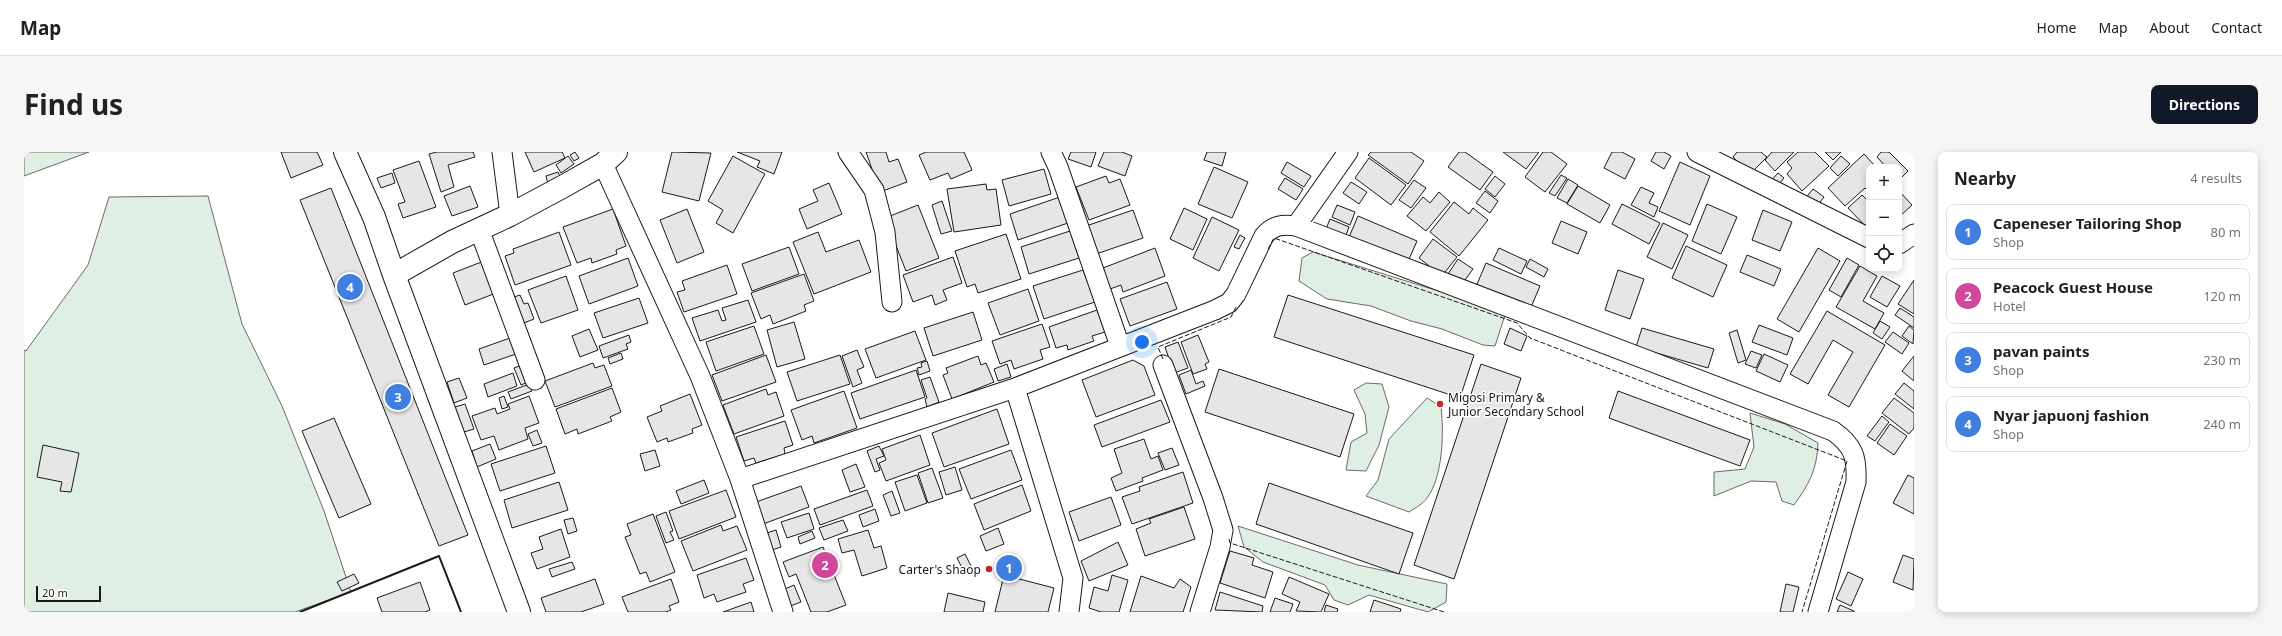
<!DOCTYPE html>
<meta charset="utf-8">
<style>
:root{--surface:#fff;--page:#f6f6f6;--text:#202124;--muted:#757577;--line:#e0e0e0;--accent:#111827}
body{margin:0;font-family:"Noto Sans",sans-serif;background:var(--page);color:var(--text)}
.controls{position:absolute;right:12px;top:12px;display:grid;overflow:hidden;border-radius:8px;box-shadow:0 2px 10px #0003}
.controls button{width:36px;height:36px;display:grid;place-items:center;padding:0;border:0;border-bottom:1px solid var(--line);background:var(--surface);color:var(--text);font:20px sans-serif}
.scale{position:absolute;left:12px;bottom:10px;width:65px;box-sizing:border-box;padding-left:4px;border:2px solid #1a1a1a;border-top:0;font-size:11px;line-height:14px;white-space:nowrap;color:#1a1a1a;-webkit-text-stroke:3px #fff;paint-order:stroke}
.you{position:absolute;left:1118px;top:190px;width:14px;height:14px;margin:-10px;border:3px solid #fff;border-radius:50%;background:#1a73e8;box-shadow:0 0 0 6px #1a73e833}
.badge{display:grid;place-items:center;width:26px;height:26px;border-radius:50%;background:var(--accent);color:#fff;font-size:13px;font-weight:700}
.pin{position:absolute;translate:-50% -50%;border:2px solid #fff;box-shadow:0 1px 4px #0006}
.list{margin:0;padding:0;list-style:none}
h2{display:flex;justify-content:space-between;align-items:center;height:52px;margin:0;padding:0 16px;font-size:17px}
h2 small{font-size:13px;font-weight:400;color:var(--muted)}
.list li{display:grid;grid-template-columns:26px 1fr auto;gap:12px;align-items:center;box-sizing:border-box;height:56px;margin:0 8px 8px;padding:0 8px;border:1px solid var(--line);border-radius:8px}
.list b{display:block;font-size:15px;white-space:nowrap}
.list p{margin:0;font-size:13px;white-space:nowrap;color:var(--muted)}
.list em{font-size:13px;font-style:normal;color:var(--muted)}
.icon{flex:none;width:22px;height:22px;fill:none;stroke:currentColor;stroke-width:2;stroke-linecap:round;stroke-linejoin:round}
.map{position:relative;flex:none;width:1890px;height:460px;overflow:hidden;border-radius:8px}
header{display:flex;align-items:center;gap:24px;box-sizing:border-box;height:56px;padding:0 20px;background:var(--surface);border-bottom:1px solid var(--line)}
header strong{font-size:19px}
nav{display:flex;gap:22px;margin-inline-start:auto;font-size:14px}
.intro{display:flex;align-items:center;justify-content:space-between;box-sizing:border-box;height:96px;padding:0 24px}
h1{margin:0;font-size:28px}
.button{padding:10px 18px;border-radius:8px;background:var(--accent);color:#fff;font-size:14px;font-weight:700}
main{display:flex;gap:24px;padding:0 24px}
aside{flex:1;background:var(--surface);border-radius:8px;box-shadow:0 2px 10px #0003}
.map>svg:first-child{display:block}
.green{fill:#e0efe3;stroke:#6a6a6a}
.building{fill:#e6e6e6;stroke:#1a1a1a}
.lines{fill:none;stroke-linecap:round;stroke-linejoin:round}
.minor-casing{stroke:#1a1a1a;stroke-width:21}
.tertiary-casing{stroke:#1a1a1a;stroke-width:24}
.minor{stroke:#fff;stroke-width:19}
.tertiary{stroke:#fff;stroke-width:22}
.fence{stroke:#1a1a1a;stroke-width:1;stroke-dasharray:5 2;stroke-linecap:butt}
.wall{stroke:#1a1a1a;stroke-width:2}
.poi-dot{fill:#c62828;stroke:#fff;stroke-width:1.5}
.labels{text-anchor:middle;dominant-baseline:central;stroke-width:3;stroke-linejoin:round;paint-order:stroke}
.poi-label{font-size:12px;fill:#1a1a1a;stroke:#fff;text-anchor:start}
</style>
<header>
<strong>Map</strong>
<nav><a>Home</a><a>Map</a><a>About</a><a>Contact</a></nav>
</header>
<div class="intro"><h1>Find us</h1><a class="button">Directions</a></div>
<main>
<div class="map">
<svg width="1890" height="460" viewBox="0 0 1890 460">
<rect width="100%" height="100%" fill="#fff"/>
<path class="green" d="M0,0H65L0,24Z
M184,44L218,172L258,254L300,359L327,440L271,460H0V198L2,199L64,113L85,45Z
M1289,100L1482,160L1471,194L1459,193L1418,177L1387,169L1347,154L1303,147L1275,129L1278,106Z
M1342,231L1358,232L1365,255L1355,293L1342,319L1322,318L1327,290L1343,281L1341,262L1330,238Z
M1403,246L1417,255C1420,280 1419,325 1403,346C1399,352 1391,356 1385,360L1342,344L1354,328L1365,287Z
M1726,261L1761,272L1794,291C1793,318 1785,332 1770,353L1758,349L1752,330L1727,329L1690,344V320L1721,317L1730,295Z
M1214,374L1334,413L1423,432L1422,450L1404,460L1345,443L1324,453L1310,448L1301,433L1239,410L1220,395Z"/>
<path class="building" d="M257,0H293L299,13L267,26Z
M413,0H449L451,5L424,13L430,35L417,40L405,2Z
M501,0H538L541,6L510,20Z
M551,0L555,6L550,9L546,3Z
M648,0L687,1L675,49L638,40Z
M713,0H758L750,22L733,15L736,9Z
M842,0H862L865,10L874,7L883,30L856,40Z
M902,0H940L948,18L927,27L924,21L906,28L895,3Z
M1047,0H1072L1067,15L1044,7Z
M1080,0H1098L1108,4L1101,24L1074,14Z
M1183,0H1202L1198,14L1180,8Z
M1347,0H1387L1400,9L1384,32L1344,3Z
M1435,0H1441L1469,20L1456,38L1424,15Z
M1479,0H1515L1502,17Z
M1519,0H1527L1543,12L1521,40L1501,25Z
M1588,0H1598L1611,7L1601,27L1580,16Z
M1632,0H1640L1647,4L1640,17L1627,9Z
M1713,0H1737L1743,5L1726,22L1709,5Z
M1748,0H1770L1751,19L1741,8Z
M1774,0H1791L1805,14L1778,39L1763,22L1768,16L1763,10Z
M1801,0H1817L1809,8Z
M1857,0H1865L1884,19L1875,28V15H1862L1853,5Z
M1840,2L1852,15H1845V40L1841,36L1821,54L1804,36Z
M544,4L550,12L537,21L532,13Z
M709,4L741,22L709,81L692,71L699,58L684,49Z
M1817,4L1826,12L1814,24L1806,16Z
M1345,6L1382,33L1367,53L1331,26Z
M395,9L412,55L379,66L374,52L381,50L369,18Z
M1263,10L1287,24L1280,35L1257,21Z
M1656,10L1686,24L1666,73L1635,59Z
M1190,15L1224,30L1208,66L1174,52Z
M1020,17L1027,42L985,54L978,28Z
M534,20L537,27L524,32L522,24Z
M368,21L371,31L357,36L353,26Z
M1754,21L1760,26L1751,37L1744,32Z
M1537,23L1543,26L1531,44L1525,41Z
M1082,24L1085,31L1096,27L1106,53L1065,68L1052,35Z
M1471,24L1481,32L1471,45L1461,37Z
M1261,26L1279,37L1272,48L1254,37Z
M1544,27L1554,33L1543,51L1533,46Z
M1390,28L1402,36L1387,56L1375,48Z
M1327,30L1343,40L1335,52L1319,41Z
M805,31L818,62L783,77L775,57L794,49L789,38Z
M962,32L963,38L972,37L977,73L930,80L923,37Z
M446,34L454,55L428,64L420,44Z
M1554,34L1586,53L1576,71L1543,52Z
M1617,35L1630,41L1625,51L1634,55L1630,65L1607,53Z
M307,36L444,383L415,394L276,48Z
M1789,37L1800,45L1791,57L1780,48Z
M1461,39L1474,49L1466,61L1452,51Z
M1875,39L1888,53L1875,65Z
M1415,40L1426,50L1402,79L1383,64L1399,45L1406,51Z
M1838,43L1845,50V78L1824,56Z
M1036,45L1044,71L994,88L986,62Z
M918,49L928,79L917,82L908,53Z
M1430,50L1445,62L1449,56L1464,68L1435,104L1406,80Z
M1598,52L1636,71L1625,92L1588,72Z
M1683,52L1713,65L1697,102L1668,89Z
M894,53L915,106L882,119L861,66Z
M1313,53L1331,60L1326,73L1308,65Z
M1160,56L1183,67L1169,98L1146,87Z
M589,57L602,94L592,98L593,102L568,111L567,106L553,111L539,75Z
M663,57L680,100L653,111L636,68Z
M1109,58L1119,86L1072,102L1062,74Z
M1739,58L1768,70L1756,99L1728,88Z
M1334,64L1393,89L1382,114L1323,90Z
M1188,65L1215,78L1195,119L1169,106Z
M1306,67L1325,75L1320,89L1300,82Z
M1537,69L1563,80L1554,102L1528,91Z
M1639,71L1664,83L1648,117L1623,105Z
M1046,79L1055,106L1005,122L997,95Z
M535,80L547,113L491,133L481,104L490,101L489,97Z
M794,80L802,100L835,88L847,120L790,142L769,90Z
M982,82L997,127L954,141L951,132L943,135L931,99Z
M1216,83L1221,86L1215,97L1210,95Z
M1409,87L1433,105L1418,124L1395,106Z
M1662,94L1703,113L1689,145L1648,126Z
M765,95L775,122L728,139L718,112Z
M1131,96L1141,124L1099,140L1097,133L1086,137L1079,116Z
M1475,96L1503,109L1497,122L1469,108Z
M1794,96L1816,109L1775,180L1753,167Z
M1723,103L1757,117L1750,134L1716,120Z
M929,105L938,131L919,138L923,148L911,153L908,143L889,150L879,123Z
M604,106L614,134L565,152L555,124Z
M1823,106L1835,113L1817,145L1805,138Z
M1434,107L1449,117L1436,135L1422,125Z
M1506,107L1524,117L1520,125L1502,115Z
M460,109L472,141L441,153L429,121Z
M1462,111L1516,134L1505,160L1451,137Z
M703,113L713,142L660,160L653,140L661,138L658,129Z
M1836,114L1853,124L1839,149L1860,161L1851,177L1812,155Z
M1059,118L1071,150L1020,167L1009,134Z
M1594,118L1620,127L1606,167L1581,158Z
M780,122L790,149L780,153L782,159L749,172L746,163L737,167L727,141Z
M542,124L554,158L517,171L504,138Z
M1858,124L1876,134L1863,155L1846,145Z
M1890,128V162L1874,152Z
M1143,130L1153,157L1106,174L1096,147Z
M1004,137L1015,169L976,183L964,151Z
M496,143L500,152L504,151L510,167L500,171L490,145Z
M1264,143L1450,203L1436,246L1250,185Z
M615,146L624,171L579,186L570,161Z
M724,148L732,170L676,189L668,166L694,158L698,169L702,168L698,156Z
M1876,156L1890,165V176L1871,163Z
M1073,158L1081,180L1068,184L1070,189L1044,198L1043,193L1032,196L1025,175Z
M1803,159L1861,193L1825,255L1804,243L1829,200L1809,188L1784,232L1766,222Z
M949,160L958,188L909,204L900,176Z
M1856,169L1866,175L1858,187L1849,181Z
M770,170L781,207L753,215L743,178Z
M1018,172L1026,195L1016,198L1019,207L990,217L987,208L976,212L968,189Z
M1735,173L1769,186L1763,203L1728,190Z
M730,174L740,202L692,219L682,190Z
M1885,174L1890,178L1889,192L1878,184Z
M1486,176L1503,184L1497,199L1480,192Z
M1618,176L1690,197L1684,216L1612,195Z
M565,177L574,198L556,205L548,184Z
M1713,178L1722,208L1714,211L1705,181Z
M891,179L902,208L852,226L841,197Z
M1869,180L1885,191L1878,202L1861,190Z
M605,183L607,190L602,192L604,197L579,206L575,194Z
M1174,183L1185,210L1181,212L1183,217L1169,222L1157,190Z
M486,186L492,202L460,213L455,197Z
M1154,190L1164,216L1150,221L1141,195Z
M833,198L840,215L833,218L838,231L829,235L818,204Z
M1727,199L1738,203L1732,216L1721,212Z
M597,201L599,207L586,212L584,206Z
M1740,202L1764,213L1756,230L1732,219Z
M742,203L752,230L698,249L688,223Z
M816,203L826,232L773,249L763,220Z
M954,204L957,213L962,211L970,230L928,247L919,223L924,221L922,216Z
M1890,204V229L1878,219Z
M1109,208L1120,214L1131,243L1072,265L1058,228Z
M903,209L906,219L895,223L893,216L898,215L897,211Z
M569,211L571,216L580,213L588,234L531,255L521,229Z
M983,212L987,225L974,229L970,217Z
M1457,212L1497,226L1430,427L1390,413Z
M498,213L504,230L497,233L490,216Z
M1195,217L1330,262L1316,305L1181,260Z
M892,218L901,245L836,267L827,241Z
M1167,218L1172,232L1179,229L1181,234L1162,242L1155,223Z
M489,221L493,234L464,245L460,232Z
M906,225L915,250L903,255L901,247L903,246L897,228Z
M435,226L443,246L430,251L423,230Z
M1880,231L1890,239V257L1871,242Z
M505,232L508,239L487,247L484,240Z
M588,236L597,260L586,265L588,269L554,282L553,277L541,282L532,257Z
M742,237L744,243L752,240L760,264L710,282L699,253Z
M820,239L833,276L790,291L788,284L778,288L767,258Z
M1594,239L1726,288L1716,314L1585,266Z
M666,242L678,273L668,277L669,281L644,290L643,286L633,290L623,265L638,259L636,254Z
M480,244L484,255L478,257L475,246Z
M505,244L515,271L501,276L504,287L475,298L470,284L457,288L448,264L471,256L473,262L486,257L484,252Z
M1870,246L1890,261V276L1885,282L1858,261Z
M1137,248L1146,270L1078,295L1070,273Z
M441,252L450,277L440,280L431,255Z
M973,257L985,292L920,315L908,281Z
M1858,264L1865,270L1851,289L1843,284Z
M310,266L347,352L315,366L278,279Z
M761,269L769,293L760,296L761,302L732,311L730,306L720,309L712,285Z
M1866,272L1883,284L1870,303L1853,291Z
M513,278L518,291L509,294L504,282Z
M896,283L906,313L862,329L855,311L862,308L858,297Z
M1120,287L1127,307L1134,304L1139,318L1118,326L1119,329L1092,339L1087,326L1098,321L1090,297Z
M466,292L472,307L453,315L448,299Z
M19,293L55,301L47,340L36,339L38,330L13,325Z
M522,294L531,321L476,339L467,312Z
M855,294L860,304L852,307L856,318L851,320L843,299Z
M1148,296L1155,313L1141,318L1134,301Z
M631,298L636,314L621,319L616,302Z
M987,298L998,328L947,347L935,317Z
M832,312L841,335L826,340L818,318Z
M931,315L938,338L922,343L915,320Z
M908,316L919,346L904,351L894,321Z
M1159,320L1169,351L1108,372L1098,345L1116,339L1115,335Z
M893,323L903,351L881,359L871,330Z
M1884,323L1890,326V362L1869,351Z
M680,328L685,341L657,352L652,339Z
M535,330L544,358L488,376L480,348Z
M1245,331L1389,381L1375,422L1232,372Z
M998,333L1007,359L960,378L950,352Z
M777,334L785,355L739,372L732,350Z
M702,338L712,365L655,387L645,359Z
M843,338L849,354L796,373L790,357Z
M868,339L876,361L867,364L859,343Z
M1087,345L1097,373L1055,389L1045,360Z
M1160,355L1171,387L1121,404L1112,377L1127,371L1125,367Z
M851,357L855,369L839,375L835,363Z
M642,360L649,379L646,380L650,388L642,391L632,364Z
M785,361L790,377L763,386L757,370Z
M629,362L651,420L626,430L622,420L616,422L601,385L607,383L603,372Z
M549,366L553,379L544,382L540,368Z
M819,368L824,379L800,388L795,376Z
M697,373L699,379L713,374L723,398L669,419L657,389Z
M974,376L980,392L962,399L956,384Z
M537,377L546,405L513,417L507,401L519,397L515,385Z
M752,378L757,395L742,400L737,383Z
M844,378L850,396L857,394L863,416L838,424L830,398L818,401L814,387Z
M788,379L791,386L776,392L774,385Z
M1094,390L1104,413L1065,429L1057,409Z
M799,395L822,453L803,460H787L772,422L765,425L759,410Z
M1206,399L1230,406L1228,413L1249,420L1241,446L1196,431Z
M941,402L948,416L940,420L933,406Z
M1879,403L1890,407L1889,438L1869,430Z
M722,406L730,428L719,432L722,440L693,450L690,442L680,446L673,423Z
M548,410L551,417L528,425L525,417Z
M1824,420L1839,427L1827,454L1812,447Z
M330,422L335,431L318,439L313,430Z
M980,423L1030,436L1024,460H971Z
M1088,423L1104,428L1095,460H1077L1065,456L1070,435L1084,439Z
M1117,424L1150,436L1156,427L1167,435L1159,460H1106Z
M1265,425L1305,442L1297,460L1272,459L1276,450L1258,442Z
M571,427L580,452L557,460H522L517,446Z
M647,427L655,450L645,454L647,458L642,460H604L598,445Z
M396,430L406,458L401,460H358L353,446Z
M1762,432L1775,435L1769,460H1756Z
M770,433L777,450L761,456L754,440Z
M1196,440L1239,454L1238,460L1191,458Z
M924,441L961,450L959,460H920Z
M1251,446L1269,452L1266,460H1246Z
M1350,448L1377,457L1376,460H1346Z
M727,450L730,460H699Z
M1302,453L1314,457L1313,460H1300Z
M1816,453L1830,459V460H1813Z"/>
<g class="lines">
<defs>
<path id="minor" d="M478,0L486,63
M824,0L850,38L861,80L868,150
M1027,0L1034,15L1096,194
M1673,0L1845,86
M579,12L676,224L716,327L759,460
M1272,74L1324,0
M455,77L511,228
M1875,92L1890,82
M1139,213L1189,346L1199,378L1196,395L1176,460
M716,327L991,236
M1045,460L1049,426L991,236L1191,158L1205,151L1212,142L1240,84C1249,73 1259,72 1272,74L1809,279C1830,294 1833,305 1832,330L1794,460"/>
<path id="tertiary" d="M321,0L350,65L370,123L495,460
M370,123L428,90L486,63L540,34L579,12L592,0"/>
</defs>
<use href="#minor" class="minor-casing"/>
<use href="#tertiary" class="tertiary-casing"/>
<use href="#minor" class="minor"/>
<use href="#tertiary" class="tertiary"/>
<path class="fence" d="M1244,97L1250,86L1493,171L1506,186L1823,309L1778,460
M1139,207L1134,195L1207,165L1212,155
M1205,387L1206,391L1420,460"/>
<path class="wall" d="M276,460L415,404L437,460"/>
</g>
<g class="poi-dot">
<circle cx="1416" cy="252" r="4"/>
<circle cx="965" cy="417" r="4"/>
</g>
<g class="labels">
<g class="poi-label">
<text x="1424" y="245">Migosi Primary &amp;<tspan x="1424" dy="14">Junior Secondary School</tspan></text>
<text x="957" y="417" text-anchor="end">Carter's Shaop</text>
</g>
</g>
</svg>
<div class="controls">
<button>+</button>
<button>−</button>
<button><svg class="icon" aria-label="locate" viewBox="0 0 24 24"><circle cx="12" cy="12" r="6"/><path d="M12 2v4M12 18v4M2 12h4M18 12h4"/></svg></button>
</div>
<div class="scale">20 m</div>
<div class="you"></div>
<div class="pin badge" style="left:985px;top:416px;background:#3f7fe0">1</div>
<div class="pin badge" style="left:801px;top:413px;background:#d1479c">2</div>
<div class="pin badge" style="left:374px;top:245px;background:#3f7fe0">3</div>
<div class="pin badge" style="left:326px;top:135px;background:#3f7fe0">4</div>
</div>
<aside>
<h2>Nearby<small>4 results</small></h2>
<ul class="list">
<li><span class="badge" style="background:#3f7fe0">1</span><div><b>Capeneser Tailoring Shop</b><p>Shop</p></div><em>80 m</em></li>
<li><span class="badge" style="background:#d1479c">2</span><div><b>Peacock Guest House</b><p>Hotel</p></div><em>120 m</em></li>
<li><span class="badge" style="background:#3f7fe0">3</span><div><b>pavan paints</b><p>Shop</p></div><em>230 m</em></li>
<li><span class="badge" style="background:#3f7fe0">4</span><div><b>Nyar japuonj fashion</b><p>Shop</p></div><em>240 m</em></li>
</ul>
</aside>
</main>
